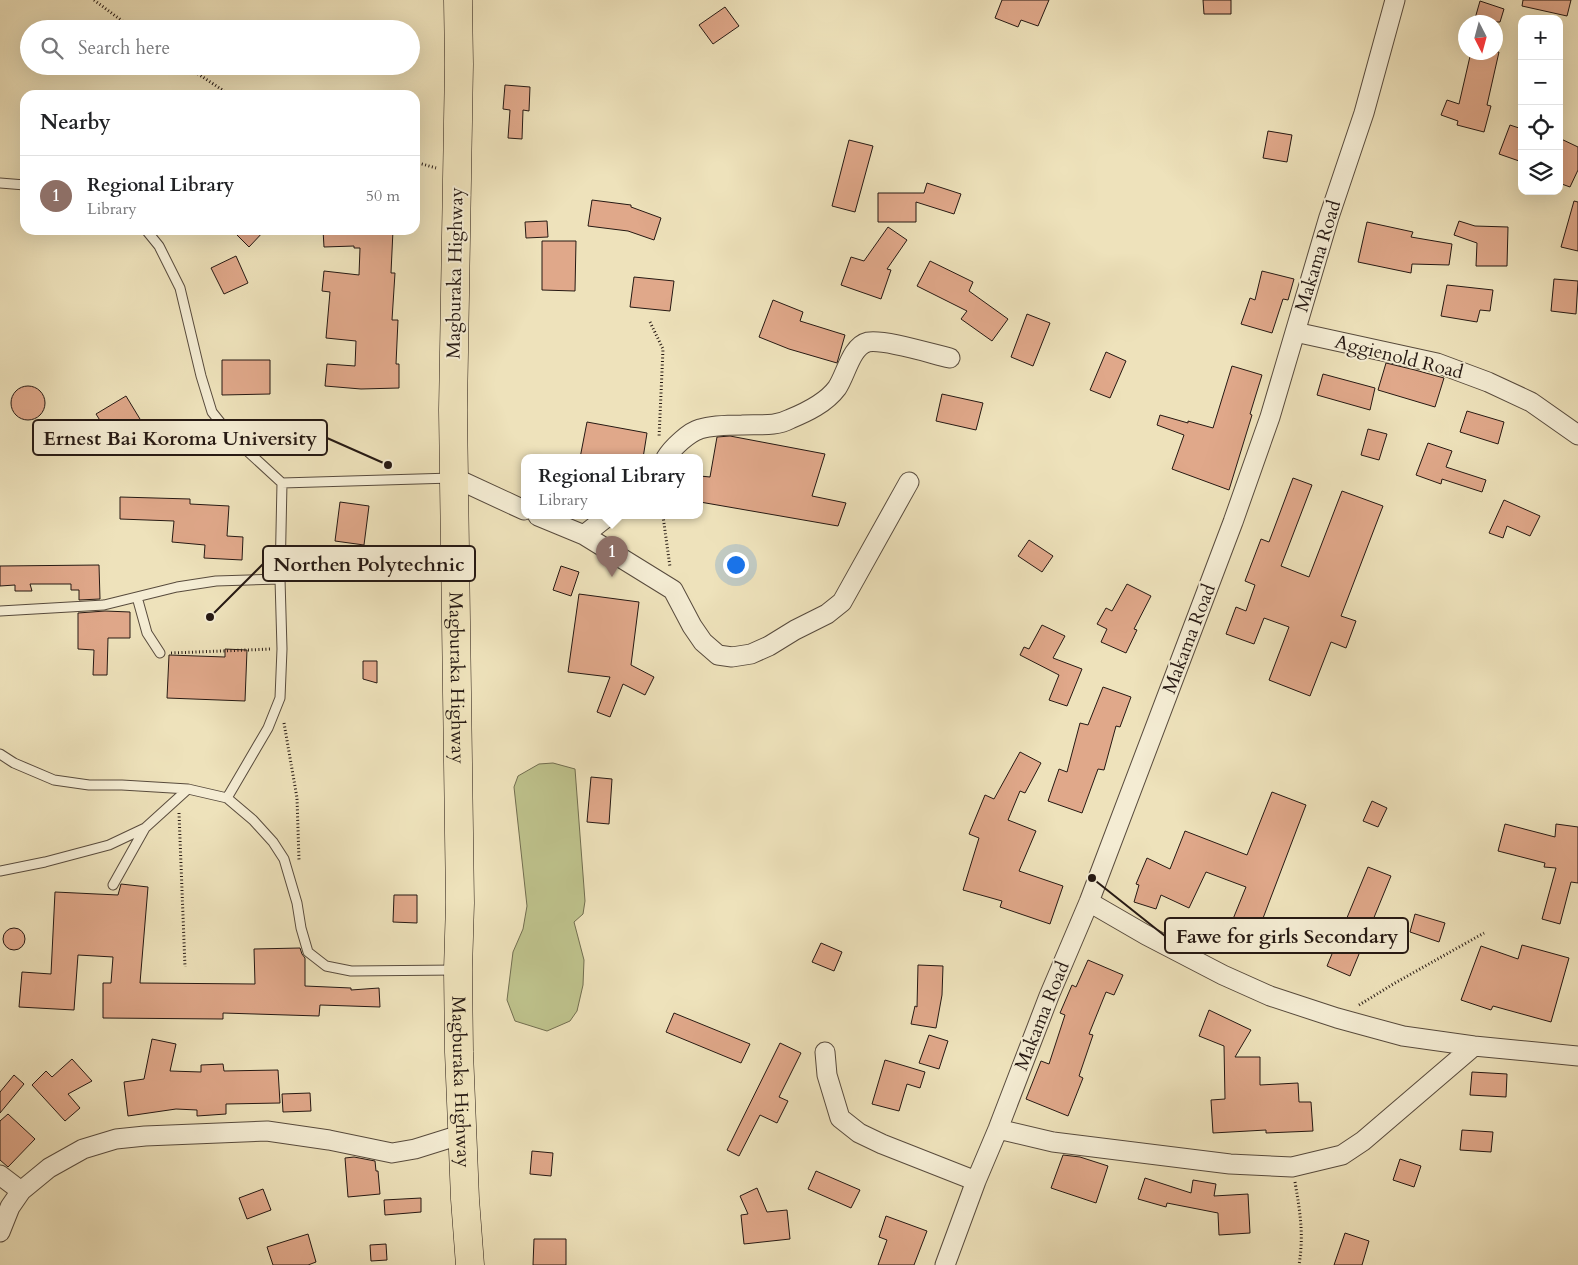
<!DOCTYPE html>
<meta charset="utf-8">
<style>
:root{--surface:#fff;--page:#f6f6f6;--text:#202124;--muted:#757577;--line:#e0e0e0;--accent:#8f2418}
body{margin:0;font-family:Cardo,serif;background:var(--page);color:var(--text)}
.controls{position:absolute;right:15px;top:15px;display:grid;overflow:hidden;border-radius:10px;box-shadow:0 5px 20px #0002}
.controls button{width:45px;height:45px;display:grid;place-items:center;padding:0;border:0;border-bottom:1px solid var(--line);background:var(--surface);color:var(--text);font:25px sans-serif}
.compass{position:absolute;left:1458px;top:15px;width:45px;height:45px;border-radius:50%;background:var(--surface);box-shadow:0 5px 20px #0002;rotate:174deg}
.you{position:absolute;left:735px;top:564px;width:18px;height:18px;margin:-12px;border:4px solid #fff;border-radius:50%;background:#1a73e8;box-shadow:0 0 0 8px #1a73e833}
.badge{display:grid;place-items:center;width:32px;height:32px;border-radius:50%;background:var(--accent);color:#fff;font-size:16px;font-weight:700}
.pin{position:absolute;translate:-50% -41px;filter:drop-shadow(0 1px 2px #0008)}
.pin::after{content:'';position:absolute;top:26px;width:18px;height:15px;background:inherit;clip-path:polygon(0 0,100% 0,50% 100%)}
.popup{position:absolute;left:521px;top:454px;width:182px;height:65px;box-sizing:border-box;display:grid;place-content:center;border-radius:10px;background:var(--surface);filter:drop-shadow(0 1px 4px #0005);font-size:16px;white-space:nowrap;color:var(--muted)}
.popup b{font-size:19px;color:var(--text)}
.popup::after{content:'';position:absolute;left:50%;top:100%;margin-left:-10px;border:10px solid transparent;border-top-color:var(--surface)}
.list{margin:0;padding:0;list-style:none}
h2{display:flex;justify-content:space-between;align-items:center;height:65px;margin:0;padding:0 20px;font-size:21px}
h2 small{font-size:16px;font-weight:400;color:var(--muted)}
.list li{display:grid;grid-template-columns:32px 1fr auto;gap:15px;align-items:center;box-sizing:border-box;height:80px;padding:0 20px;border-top:1px solid var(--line)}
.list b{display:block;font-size:19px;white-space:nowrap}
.list p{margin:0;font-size:16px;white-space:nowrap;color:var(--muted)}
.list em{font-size:16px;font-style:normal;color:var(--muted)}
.icon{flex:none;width:28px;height:28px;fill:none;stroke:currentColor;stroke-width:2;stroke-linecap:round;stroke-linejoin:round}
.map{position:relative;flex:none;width:1578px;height:1265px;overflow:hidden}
.search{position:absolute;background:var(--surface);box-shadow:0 5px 20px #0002;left:20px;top:20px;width:400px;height:55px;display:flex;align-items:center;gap:12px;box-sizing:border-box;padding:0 18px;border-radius:28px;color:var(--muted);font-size:19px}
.panel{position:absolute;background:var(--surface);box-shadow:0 5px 20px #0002;left:20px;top:90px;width:400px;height:145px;border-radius:15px}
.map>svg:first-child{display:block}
.green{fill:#bec28c;stroke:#726e50}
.building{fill:#e0a88a;stroke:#261913}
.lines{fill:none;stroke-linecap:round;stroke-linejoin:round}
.service-casing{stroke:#584b3d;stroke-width:11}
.minor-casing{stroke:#584b3d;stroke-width:21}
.primary-casing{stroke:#261913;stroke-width:29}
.path{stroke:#261913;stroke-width:3;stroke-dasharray:1 2.5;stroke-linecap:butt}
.service{stroke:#f4ecd3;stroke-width:9}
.minor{stroke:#f4ecd3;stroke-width:19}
.primary{stroke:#eee2bb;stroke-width:28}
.labels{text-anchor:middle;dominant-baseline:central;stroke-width:4;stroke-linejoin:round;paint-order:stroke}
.street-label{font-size:19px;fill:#261913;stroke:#f4ecd3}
.leader{fill:none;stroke:#261913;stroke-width:2}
.callout-dot{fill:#261913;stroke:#f4ecd3;stroke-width:2}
.callout{fill:#f4ecd3;stroke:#261913;stroke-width:2}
.callout-label{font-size:20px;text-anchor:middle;font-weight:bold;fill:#261913}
</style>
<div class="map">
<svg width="1578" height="1265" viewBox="0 0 1578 1265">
<rect width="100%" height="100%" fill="#eee2bb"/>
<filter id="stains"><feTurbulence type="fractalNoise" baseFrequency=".004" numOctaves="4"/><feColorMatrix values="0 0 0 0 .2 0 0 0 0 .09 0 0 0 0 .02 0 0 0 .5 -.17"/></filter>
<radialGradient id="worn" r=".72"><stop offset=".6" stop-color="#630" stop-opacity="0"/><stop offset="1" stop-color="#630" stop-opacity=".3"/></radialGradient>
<path class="green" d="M553,763L575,769L585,901L583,914L574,922L584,960L583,985L577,1011L570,1021L547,1031L515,1021L507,1000L513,952L523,929L527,906L514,787L518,776L539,764Z"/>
<path class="building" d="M1002,0H1049L1038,26L1021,20L1018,27L995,18Z
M1203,0H1231V14H1204Z
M1523,0H1571L1567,16L1522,6Z
M1480,1L1504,9L1500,22H1474Z
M725,7L739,26L713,44L699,25Z
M1471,52H1499L1487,105L1491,106L1484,132L1457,125L1458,121L1441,115L1447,100L1459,104Z
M505,85L530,87L529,111L523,110L522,139L508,138L510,110L503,109Z
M1510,125L1522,129V162L1499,154Z
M1268,131L1292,135L1287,162L1263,158Z
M1559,138L1578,147V170L1570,187L1559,183Z
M849,140L873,146L855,212L832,206Z
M927,183L961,194L954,214L916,202V222H878V193H924Z
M592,200L631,205V207L661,218L654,240L628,231L588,226Z
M1574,201L1578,202V251L1561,247Z
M547,221L548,237L526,238L525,222Z
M1459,221L1475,226L1508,227L1507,266H1476L1477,243L1454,235Z
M1367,222L1413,232L1411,237L1452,244L1449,265L1412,264L1411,273L1358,262Z
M888,227L907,240L887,269L891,270L881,299L841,285L851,257L864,261Z
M232,230H265L249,247Z
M323,230H393L391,273H395L392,320H398L396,364H399V388L361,389L325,386L327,364L355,366L356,341L326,338L330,292L322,291L324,271L359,275L360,248H354V246L324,247Z
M542,241H576L575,291L542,290Z
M236,256L248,283L224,294L211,268Z
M930,261L973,282L969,291L1008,319L992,341L961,319L967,311L917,286Z
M1262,271L1294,279L1288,300L1283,299L1272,333L1241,324L1250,298L1255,300Z
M634,277L674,281L670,311L630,307Z
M1554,279L1578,281L1576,314L1551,311Z
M1447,285L1493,290L1490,311L1480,310L1477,322L1441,316Z
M773,300L803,312L800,321L845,335L837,363L789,349L759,337Z
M1027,314L1050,323L1033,366L1011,357Z
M1106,352L1126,361L1110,398L1090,390Z
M222,360H270V394L222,395Z
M1386,363L1415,370L1444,378L1435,407L1378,390Z
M1232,366L1262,375L1250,414L1252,415L1229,490L1172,469L1184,435L1157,425L1160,415L1188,423V421L1213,428Z
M1323,374L1375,388L1370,410L1317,395Z
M11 403a17 17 0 1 1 34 0a17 17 0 1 1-34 0Z
M942,394L983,403L976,430L936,421Z
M126,396L143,424L113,442L80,449L77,435L106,430L96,414Z
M1467,411L1504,422L1498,444L1460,432Z
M587,422L647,433L643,458H580Z
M1368,429L1387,434L1379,460L1361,455Z
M730,436L825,454L812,496L846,503L838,526L700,502V476L710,477L717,437Z
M1428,443L1452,451L1446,467L1486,480L1482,492L1442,479L1441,484L1416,475Z
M1293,478L1312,485L1281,566L1309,577L1342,491L1383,506L1341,616L1356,621L1346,648L1331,642L1310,696L1269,680L1289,627L1264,618L1254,644L1226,634L1236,607L1246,611L1255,585L1245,581L1261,539L1269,542Z
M120,497L190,499V504L229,506L227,536L243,537L242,560L204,558L205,545L172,542L174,521L120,519Z
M1504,500L1540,516L1530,536L1507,526L1503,538L1489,533Z
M340,502L369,506L364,545L335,541Z
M1029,540L1053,556L1042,572L1018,556Z
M99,565L100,599L79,600V590H71V584H30L32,591H15V585L0,586V566Z
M561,566L579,572L571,596L553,590Z
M1127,584L1151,596L1134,629L1137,630L1126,653L1101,642L1107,629L1097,624L1106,608L1112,611Z
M579,594L639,602L631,665L654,677L645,695L623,684L610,717L597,712L610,677L568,672Z
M105,611L130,612V638H108L107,675H93L94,650L78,649V613Z
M1042,625L1065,636L1053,658L1082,669L1067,706L1049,700L1059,675L1020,655L1024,647L1029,649Z
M225,649L247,650L245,701L167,698L169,655L225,657Z
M363,661H377V683L363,679Z
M1103,687L1131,697L1120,727L1116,726L1104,770L1098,769L1082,813L1048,801L1059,769L1067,772L1080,723L1088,725Z
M1020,752L1041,763L1025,793L1020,791L1008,820L1036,831L1019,871L1063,886L1050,924L1000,907L1002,901L963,890L979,838L969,834L985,795L994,799Z
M591,777L612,779L609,824L587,822Z
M1272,792L1306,805L1257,934L1231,924L1246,887L1206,872L1189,908L1161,895L1156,909L1134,902L1139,885L1136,884L1147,858L1170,869L1185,831L1247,855Z
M1372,801L1387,808L1378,827L1363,821Z
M1505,824L1555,837L1556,824L1578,827V883L1571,882L1560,924L1542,919L1556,868L1544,867L1545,863L1498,851Z
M1368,867L1391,876L1350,976L1327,966Z
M121,884L148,887L140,983L255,984L254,949L300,948L302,954L305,958V986L351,988V990L379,988L380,1007L320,1005L319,1016L223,1013V1019L103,1018V983H111L113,957L78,955L74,1010L19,1007L22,972L51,974L55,892L118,895Z
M394,895H417V923L393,922Z
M1415,914L1445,923L1439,942L1410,932Z
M3 939a11 11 0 1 1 22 0a11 11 0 1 1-22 0Z
M821,943L842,952L834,971L812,962Z
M1522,945L1569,958L1551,1022L1493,1006L1491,1010L1461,1000L1481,946L1518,959Z
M1088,960L1123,975L1114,995L1106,992L1089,1034L1093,1035L1079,1076L1083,1078L1068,1116L1026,1099L1041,1061L1049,1064L1065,1015L1060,1013L1072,985L1076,987Z
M918,965L943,966L942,995L936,1028L911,1024L915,1006L917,1007Z
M1209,1010L1251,1030L1235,1057H1260V1085L1298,1083L1299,1102H1311L1313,1131L1266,1133V1130L1213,1133L1211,1100L1225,1099L1224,1046L1199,1036Z
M674,1013L750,1044L741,1063L666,1032Z
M929,1035L948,1041L939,1069L919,1063Z
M152,1039L176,1044L170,1071L201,1072V1065L223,1064L224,1071L278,1070L280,1103L226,1104V1114L197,1116V1110L176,1109L128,1116L124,1082L144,1079Z
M780,1043L801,1053L779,1097L788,1101L777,1123L760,1115L739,1156L727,1150Z
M72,1059L92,1081L68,1094L80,1108L65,1121L32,1085L46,1071L52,1077Z
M885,1060L925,1072L920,1088L907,1084L899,1111L872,1104Z
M1472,1072L1507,1074L1506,1097L1470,1095Z
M14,1075L24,1084L0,1113V1092Z
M310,1093L311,1111L283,1112L282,1094Z
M8,1114L35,1139L8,1167L0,1160V1121Z
M1462,1130L1493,1132L1491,1152L1460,1150Z
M532,1151L553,1153L551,1176L530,1174Z
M1063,1155L1080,1157L1108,1166L1096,1203L1051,1188Z
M354,1157L375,1161L376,1171H378L380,1194L348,1197L345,1158Z
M1400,1159L1421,1166L1414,1187L1393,1180Z
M816,1171L860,1190L851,1208L808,1189Z
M1145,1178L1191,1193L1193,1180L1216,1184L1214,1196L1248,1194L1250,1233L1219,1235L1218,1213L1167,1203L1166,1207L1138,1199Z
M757,1188L767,1212L787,1210L790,1239L744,1244L741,1215L748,1214L740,1196Z
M263,1189L271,1210L247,1219L239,1198Z
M421,1198V1212L385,1215L384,1200Z
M886,1216L927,1231L914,1265H878L887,1240L879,1237Z
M1345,1233L1369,1241L1362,1265H1334Z
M308,1234L316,1262L308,1265H273L267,1247Z
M534,1239H566V1265H533Z
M386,1244L387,1260L371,1261L370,1245Z"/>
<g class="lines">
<defs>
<path id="service" d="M0,183L25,185
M146,230L159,246L180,288L201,376L212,412L232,437L282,483L452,478
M137,597L147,633L160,653
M0,611L104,605L177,587L216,581L280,579
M0,754L14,763L54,780L89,785H122L188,789L227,798L253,820L273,842L284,859L297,903L301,928L308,952L326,966L351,971L456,970
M227,798L268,728L280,698L282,649L280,579L282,483
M0,871L45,862L109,845L145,828L188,789
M113,885L145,828"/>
<path id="minor" d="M1295,332L1437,363L1488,382L1531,402L1578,435
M666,458C672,448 689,432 700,429C713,425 729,425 742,425C759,424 775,427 790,419C807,412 826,403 837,388C846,375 851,346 868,342C885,339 932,354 950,358
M455,478L524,510
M538,516L584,535L673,590L692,626L703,642L718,655L732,657L751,654L769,646L795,630L827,614L842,602L909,482
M584,535L608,516
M1089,902L1146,935L1223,975L1270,996L1337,1018L1403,1036L1474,1046L1578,1056
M825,1052L827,1075L840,1118L859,1133L882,1144L976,1181
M998,1129L1053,1142L1230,1164L1292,1167L1342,1155L1363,1141L1474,1046
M0,1175L21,1191
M0,1232L10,1207L21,1191L49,1168L83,1149L116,1139L145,1136L267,1131L329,1140L392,1153L415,1149L463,1134
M945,1265L976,1181L998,1129L1049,996L1089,902L1233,522L1270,417L1329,217L1364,113L1395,0"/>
<g id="primary">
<path id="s1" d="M458,0L459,64L453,410L460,903L458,970L459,1052L465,1199L470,1265"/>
</g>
</defs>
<use href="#service" class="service-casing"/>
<use href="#minor" class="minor-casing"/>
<use href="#primary" class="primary-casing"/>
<path class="path" d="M94,0L133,29
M186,66L230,95
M415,162L436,168
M650,322L663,349L659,438
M663,516L670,567
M171,653L272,649
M284,723L297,798L299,860
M179,813L185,967
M1359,1005L1395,983L1484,933
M1295,1182C1300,1212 1304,1234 1299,1265"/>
<use href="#service" class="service"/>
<use href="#minor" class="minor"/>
<use href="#primary" class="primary"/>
</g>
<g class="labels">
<g class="street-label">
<text transform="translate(1318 256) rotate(-73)">Makama Road</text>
<text transform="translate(455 273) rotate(-89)">Magburaka Highway</text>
<text transform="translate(1399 357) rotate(14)">Aggienold Road</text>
<text transform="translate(1189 639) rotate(-69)">Makama Road</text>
<text stroke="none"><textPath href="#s1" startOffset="678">Magburaka Highway</textPath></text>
<text transform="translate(1042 1016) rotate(-68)">Makama Road</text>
<text stroke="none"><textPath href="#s1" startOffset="1082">Magburaka Highway</textPath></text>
</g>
</g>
<path class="leader" d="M388 465L327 438M210 617L263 564M1092 878L1165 936"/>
<g class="callout-dot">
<circle cx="388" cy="465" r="5"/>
<circle cx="210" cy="617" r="5"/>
<circle cx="1092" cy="878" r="5"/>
</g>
<g class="callout">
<rect x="33" y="420" width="294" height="35" rx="5"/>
<rect x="263" y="546" width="212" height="35" rx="5"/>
<rect x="1165" y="918" width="243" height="35" rx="5"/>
</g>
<g class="callout-label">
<text x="180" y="445">Ernest Bai Koroma University</text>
<text x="369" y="571">Northen Polytechnic</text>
<text x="1287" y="943">Fawe for girls Secondary</text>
</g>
<rect width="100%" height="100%" filter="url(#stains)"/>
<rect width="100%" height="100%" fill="url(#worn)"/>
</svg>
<div class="controls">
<button>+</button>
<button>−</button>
<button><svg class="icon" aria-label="locate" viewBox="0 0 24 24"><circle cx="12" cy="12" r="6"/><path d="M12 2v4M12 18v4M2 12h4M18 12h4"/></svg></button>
<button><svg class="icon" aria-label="layers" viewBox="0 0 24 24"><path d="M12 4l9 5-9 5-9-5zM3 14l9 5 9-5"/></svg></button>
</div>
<svg class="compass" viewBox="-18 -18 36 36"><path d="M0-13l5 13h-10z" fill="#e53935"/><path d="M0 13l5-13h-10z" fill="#757577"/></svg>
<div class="you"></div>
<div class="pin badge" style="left:612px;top:577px;background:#8d6e63">1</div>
<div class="popup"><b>Regional Library</b>Library</div>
<div class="search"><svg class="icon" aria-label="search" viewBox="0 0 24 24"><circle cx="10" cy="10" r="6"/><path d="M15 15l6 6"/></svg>Search here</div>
<section class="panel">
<h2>Nearby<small></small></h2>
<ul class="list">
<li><span class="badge" style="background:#8d6e63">1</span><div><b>Regional Library</b><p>Library</p></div><em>50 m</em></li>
</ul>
</section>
</div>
